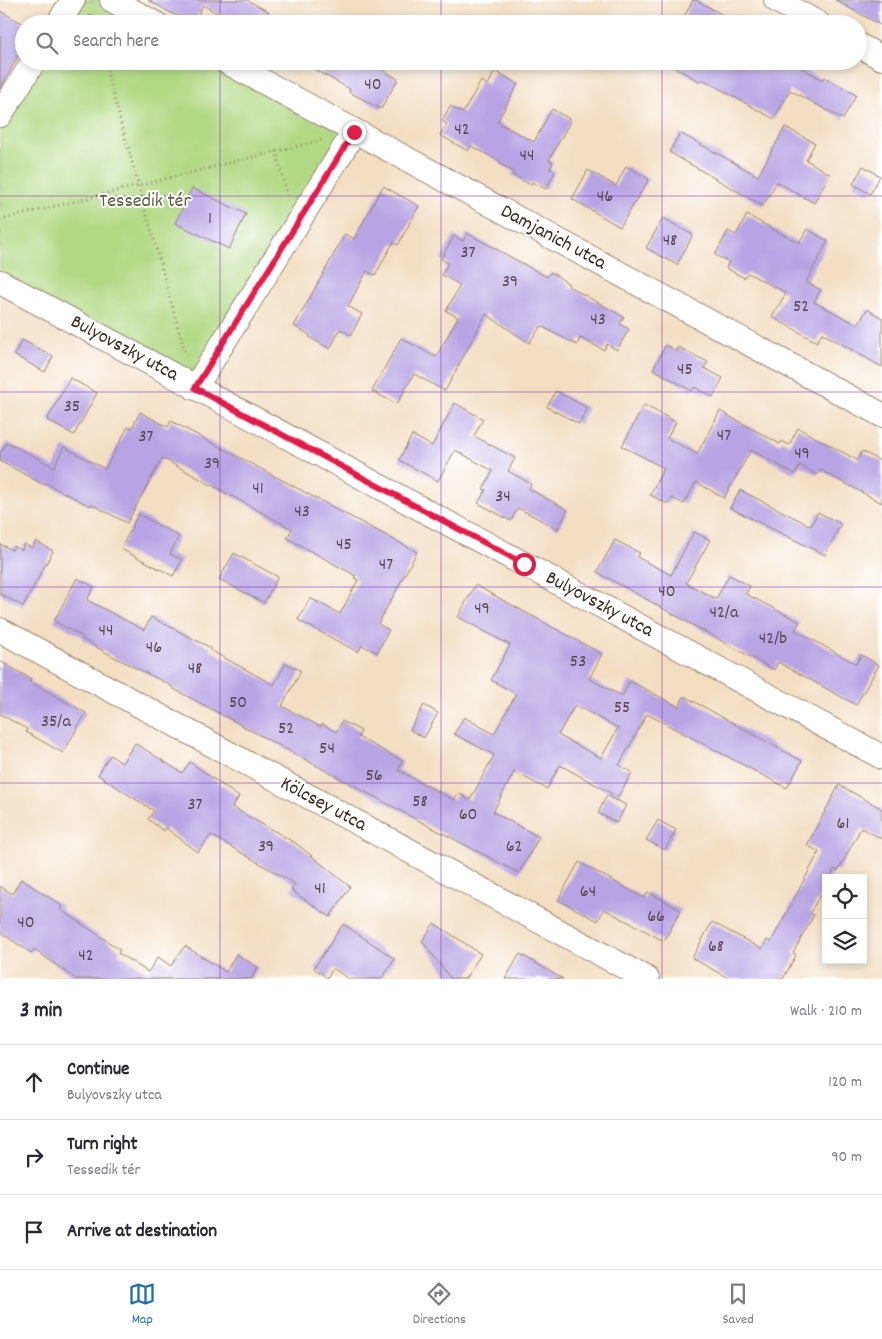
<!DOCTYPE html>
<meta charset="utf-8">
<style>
:root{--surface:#fff;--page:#f2f2f3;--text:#2b2b33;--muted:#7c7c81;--line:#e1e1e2;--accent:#1f6fb2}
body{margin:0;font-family:Dekko,sans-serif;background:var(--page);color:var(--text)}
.controls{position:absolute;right:15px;bottom:15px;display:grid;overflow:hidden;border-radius:0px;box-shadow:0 2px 8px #0003}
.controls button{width:45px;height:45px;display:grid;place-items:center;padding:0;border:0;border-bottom:1px solid var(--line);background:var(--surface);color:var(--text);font:25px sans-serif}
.stop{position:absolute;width:15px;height:15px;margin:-11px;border:4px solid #e11d48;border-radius:50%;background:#fff}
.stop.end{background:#e11d48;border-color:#fff;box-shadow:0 1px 5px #0008}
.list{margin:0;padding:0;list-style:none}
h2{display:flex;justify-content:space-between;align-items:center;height:65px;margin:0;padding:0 20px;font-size:21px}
h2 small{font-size:16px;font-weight:400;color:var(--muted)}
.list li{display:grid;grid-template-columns:32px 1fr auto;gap:15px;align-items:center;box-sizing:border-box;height:75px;padding:0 20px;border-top:1px solid var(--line)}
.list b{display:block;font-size:19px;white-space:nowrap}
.list p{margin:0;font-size:16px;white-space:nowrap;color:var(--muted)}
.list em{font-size:16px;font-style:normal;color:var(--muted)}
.icon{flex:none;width:28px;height:28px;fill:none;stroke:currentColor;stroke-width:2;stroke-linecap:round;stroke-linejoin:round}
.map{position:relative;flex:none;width:882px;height:979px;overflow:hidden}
.search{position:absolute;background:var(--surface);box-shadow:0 2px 8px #0003;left:15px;right:15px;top:15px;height:55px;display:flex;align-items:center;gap:12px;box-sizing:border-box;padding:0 18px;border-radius:28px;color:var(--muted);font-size:19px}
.sheet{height:290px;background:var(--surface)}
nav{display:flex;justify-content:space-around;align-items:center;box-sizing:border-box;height:70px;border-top:1px solid var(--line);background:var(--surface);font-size:14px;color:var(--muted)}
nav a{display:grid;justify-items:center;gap:2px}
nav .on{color:var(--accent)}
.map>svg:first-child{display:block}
.green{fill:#b1d983;stroke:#768250}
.building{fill:#b8a4e4;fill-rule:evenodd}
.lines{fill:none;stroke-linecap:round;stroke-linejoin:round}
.minor-casing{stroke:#978470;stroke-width:26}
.path{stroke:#978470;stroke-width:3;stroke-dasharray:1 4;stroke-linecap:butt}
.minor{stroke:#fff;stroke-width:24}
.route{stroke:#e11d48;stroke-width:6}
.grid{fill:none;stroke:#7b2cbf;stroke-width:1;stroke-opacity:0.55}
.labels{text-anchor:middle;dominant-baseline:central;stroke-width:4;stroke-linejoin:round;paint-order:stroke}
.number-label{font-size:18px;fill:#5a4850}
.park-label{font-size:20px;fill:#5e5f3c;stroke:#fff}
.street-label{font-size:20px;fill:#3b2a1e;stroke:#fff}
</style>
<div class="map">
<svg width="882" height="979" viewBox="0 0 882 979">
<rect width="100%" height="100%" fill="#fff"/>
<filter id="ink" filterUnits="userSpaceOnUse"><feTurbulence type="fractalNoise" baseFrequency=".02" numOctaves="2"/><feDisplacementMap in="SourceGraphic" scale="10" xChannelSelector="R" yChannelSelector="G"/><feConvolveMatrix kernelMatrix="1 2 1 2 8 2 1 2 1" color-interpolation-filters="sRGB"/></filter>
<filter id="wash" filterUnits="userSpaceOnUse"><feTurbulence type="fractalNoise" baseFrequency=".0096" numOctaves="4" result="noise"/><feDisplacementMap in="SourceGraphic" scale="20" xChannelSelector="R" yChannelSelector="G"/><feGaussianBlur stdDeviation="1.12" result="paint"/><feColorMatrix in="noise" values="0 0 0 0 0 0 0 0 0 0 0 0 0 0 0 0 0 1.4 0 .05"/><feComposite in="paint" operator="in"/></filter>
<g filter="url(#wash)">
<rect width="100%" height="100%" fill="#f3dec2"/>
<path class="green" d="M73,0H112L156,24H58Z
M34,61H225L354,132L195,388L0,282V115Z"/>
<g id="blocks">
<path class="building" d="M148,0H247L269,12L263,24H236L203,5L193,24H191Z
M693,0H696L739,24H680Z
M835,0H882V26Z
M0,11L24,24V46L0,89Z
M299,61H367L398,79L381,109L349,92L350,89Z
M663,61H789L823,80L824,77L856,95L843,119L790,90L774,119L702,79L701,82Z
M495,71L518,84L497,122L534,142L552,109L571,120L549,160L553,162L550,169L555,172L546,189L532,182L531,185L512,175L514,172L500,164L501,162L471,146L468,151L440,135L447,124L442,121L450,106L463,113L481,81L488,85Z
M785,127L815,143L806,160L830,174L814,203L777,182L763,206L669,152L680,133L758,176Z
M626,166L649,179L620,227L572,199L588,170L616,186Z
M863,166L880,176L870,194L853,184Z
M383,186L419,206L398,245L393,243L375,275L367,271L348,306L362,314L351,335L340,329L330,349L309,337L310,335L294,326L345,234L354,239Z
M192,188L246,214L229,249L175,223Z
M747,215L799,243L807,229L828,241L806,282L821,290L814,302L858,325L867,309L882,318V367L822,333L817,342L772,317L786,293L748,273L744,278L726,268L729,262L715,255L728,231L736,235Z
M663,218L693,235L677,265L646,248Z
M467,233L547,277L551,272L569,284L568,286L624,317L620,324L629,329L617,350L607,344L604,350L580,338L577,345L541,326L529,343L486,314L445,391L414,374L397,404L372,391L401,338L436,357L458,317L446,311L460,285L442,275L448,263L441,259L454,236L463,241Z
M22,340L53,356L45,372L14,355Z
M666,345L676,351L678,347L708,362L704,368L723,378L713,397L694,387L692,391L653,369Z
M70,378L97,393L74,435L47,420Z
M556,391L588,408L579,424L547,407Z
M455,403L483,419L474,436L515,458L508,471L531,484L529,489L568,510L558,529L518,508L511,521L478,503L486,490L483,489L493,471L455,450L438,481L399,460L412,435L432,446Z
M644,405L676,422L667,438L697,454L720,411L780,444L782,441L789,445L798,428L857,460L862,451L882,462V503L820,470L817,475L800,465L795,474L751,450L724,498L696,482L684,504L672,498L668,504L650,495L664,468L622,446Z
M140,412L168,427L171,421L417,552L378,624L389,630L377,653L362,645L358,652L298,620L310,598L340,614L358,580L354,578L356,576L287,538L292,529L162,458L127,523L91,504L90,506L45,483L44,485L0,461V454L7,442L54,467L64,447L105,469L128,427L132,428Z
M740,490L811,526L818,512L841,524L825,555L730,508Z
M138,514L179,536L170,554L182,560L173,576L121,549Z
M694,532L710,540L686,583L716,599L729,575L750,586L746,594L800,622L795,630L856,664L861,655L879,665L856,705L778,662L774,670L597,572L615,540L640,553L637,557L671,575Z
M36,541L53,551L23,606L0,594V544L12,550L14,546L22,550L24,544L32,548Z
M234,553L278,577L264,603L219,579Z
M77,578L94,587L87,600L144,630L151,617L211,648L210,650L274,685L286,663L301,671L282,706L321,727L322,724L336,732L342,721L361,731L358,737L403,761L398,770L454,800L458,793L470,800L494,755L454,734L464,717L494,734L516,694L491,680L510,645L458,617L475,585L602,654L589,679L622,696L630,681L679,707L684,696L802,761L787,788L647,714L619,765L632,772L618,797L560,765L547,789L514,772L493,812L539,837L519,873L427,825L172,688V686L112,656L82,639L83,637L54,621ZM575,705L618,728L601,758L558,735Z
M0,661L31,679L30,682L86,713L63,753L26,732L27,729L0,714Z
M424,705L438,713L424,738L410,730Z
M135,743L182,773L190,762L239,797L232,807L297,844L350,887L330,917L291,890L295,884L211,835L198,852L166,828L164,831L148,819L154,811L98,775L110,755L122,763Z
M839,785L882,809V839L861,828L838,871L834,869L830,878H826V885L810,913L814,915L793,953L796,955L783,979H730L692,958L712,922L762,949L767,940L771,942L819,852L807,845Z
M607,795L626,805L617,823L598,813Z
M658,820L676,830L665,850L646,840Z
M579,862L644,898L648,892L681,910L664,941L604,909L598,921L558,900Z
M21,879L62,906L60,909L120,950L118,953L148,972L158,957L171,966L185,946L226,972L236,954L258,967L251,979H76L34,949L31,953L0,932V886L12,894Z
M434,923L481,954L465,979H451L422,941Z
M343,924L395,959L381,979H349L333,968L327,978L314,968Z
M520,954L563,979H505Z"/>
</g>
</g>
<g filter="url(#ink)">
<use href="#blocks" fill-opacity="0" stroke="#978470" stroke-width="1"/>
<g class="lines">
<defs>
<path id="minor" d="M112,0L156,24
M776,0L819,24
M58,24L73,0
M858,45L882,58
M225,61L882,415
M0,115L34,61
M0,282L882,757
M195,388L354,132
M0,630L647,979"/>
</defs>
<use href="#minor" class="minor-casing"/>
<path class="path" d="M91,15L94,24
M104,61L186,356
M276,151L287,195
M0,220L322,140"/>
<use href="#minor" class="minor"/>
</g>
</g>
<g class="lines" filter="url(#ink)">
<path class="route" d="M354,132L195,388L524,564"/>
</g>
<path class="grid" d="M220,0V24M441,0V24M662,0V24M220,61V979M441,61V979M662,61V979M0,196H882M0,392H882M0,587H882M0,783H882"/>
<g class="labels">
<g class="number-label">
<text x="373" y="85">40</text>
<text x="462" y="130">42</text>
<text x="527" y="156">44</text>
<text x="605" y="197">46</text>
<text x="210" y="219">1</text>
<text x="670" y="241">48</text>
<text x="468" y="253">37</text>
<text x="510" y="282">39</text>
<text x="801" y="307">52</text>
<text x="598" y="320">43</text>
<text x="685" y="370">45</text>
<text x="72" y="407">35</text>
<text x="724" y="436">47</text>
<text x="146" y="437">37</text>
<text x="802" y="454">49</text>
<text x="212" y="464">39</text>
<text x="258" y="489">41</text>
<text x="503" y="497">34</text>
<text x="302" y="512">43</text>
<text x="344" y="545">45</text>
<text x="386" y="565">47</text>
<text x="667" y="592">40</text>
<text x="482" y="609">49</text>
<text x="724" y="613">42/a</text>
<text x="106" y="631">44</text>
<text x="773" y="639">42/b</text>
<text x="154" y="648">46</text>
<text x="578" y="662">53</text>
<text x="195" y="669">48</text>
<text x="238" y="703">50</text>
<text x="622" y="708">55</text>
<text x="56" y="722">35/a</text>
<text x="286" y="729">52</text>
<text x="327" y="749">54</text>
<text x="374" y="776">56</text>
<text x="420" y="802">58</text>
<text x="195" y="805">37</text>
<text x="468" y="815">60</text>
<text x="843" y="824">61</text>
<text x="266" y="847">39</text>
<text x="514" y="847">62</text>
<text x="320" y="889">41</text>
<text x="588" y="892">64</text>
<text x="656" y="917">66</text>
<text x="26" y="923">40</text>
<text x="716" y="947">68</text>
<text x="86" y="956">42</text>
</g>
<g class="park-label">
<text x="145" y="202">Tessedik tér</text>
</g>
<g class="street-label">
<text transform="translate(553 238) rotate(28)">Damjanich utca</text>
<text transform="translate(124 349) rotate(28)">Bulyovszky utca</text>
<text transform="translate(599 605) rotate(28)">Bulyovszky utca</text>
<text transform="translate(323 805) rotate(28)">Kölcsey utca</text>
</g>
</g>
</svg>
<div class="controls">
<button><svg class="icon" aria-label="locate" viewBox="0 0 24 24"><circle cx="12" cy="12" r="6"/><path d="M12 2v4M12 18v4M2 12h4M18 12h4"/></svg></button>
<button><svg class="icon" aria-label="layers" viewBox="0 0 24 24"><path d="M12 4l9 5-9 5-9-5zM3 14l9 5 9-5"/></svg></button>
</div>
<div class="stop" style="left:524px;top:564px"></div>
<div class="stop end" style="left:354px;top:132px"></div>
<div class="search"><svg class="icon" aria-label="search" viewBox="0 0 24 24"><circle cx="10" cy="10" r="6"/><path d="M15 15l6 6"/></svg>Search here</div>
</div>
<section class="sheet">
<h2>3 min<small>Walk · 210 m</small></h2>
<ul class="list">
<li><svg class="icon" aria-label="ahead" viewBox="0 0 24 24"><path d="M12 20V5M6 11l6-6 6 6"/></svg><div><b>Continue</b><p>Bulyovszky utca</p></div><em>120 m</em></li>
<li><svg class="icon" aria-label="right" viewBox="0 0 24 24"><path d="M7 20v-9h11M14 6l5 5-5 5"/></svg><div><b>Turn right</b><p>Tessedik tér</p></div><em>90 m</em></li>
<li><svg class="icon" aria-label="arrive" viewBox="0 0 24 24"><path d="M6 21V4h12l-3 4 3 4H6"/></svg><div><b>Arrive at destination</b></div></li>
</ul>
</section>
<nav>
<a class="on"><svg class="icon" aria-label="map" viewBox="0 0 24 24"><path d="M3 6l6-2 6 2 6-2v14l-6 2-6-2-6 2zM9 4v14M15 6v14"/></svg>Map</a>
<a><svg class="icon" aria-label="directions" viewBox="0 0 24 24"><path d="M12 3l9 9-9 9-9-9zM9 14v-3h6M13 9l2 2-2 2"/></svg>Directions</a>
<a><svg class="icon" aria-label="saved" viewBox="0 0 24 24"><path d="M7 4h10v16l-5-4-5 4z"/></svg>Saved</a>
</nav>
